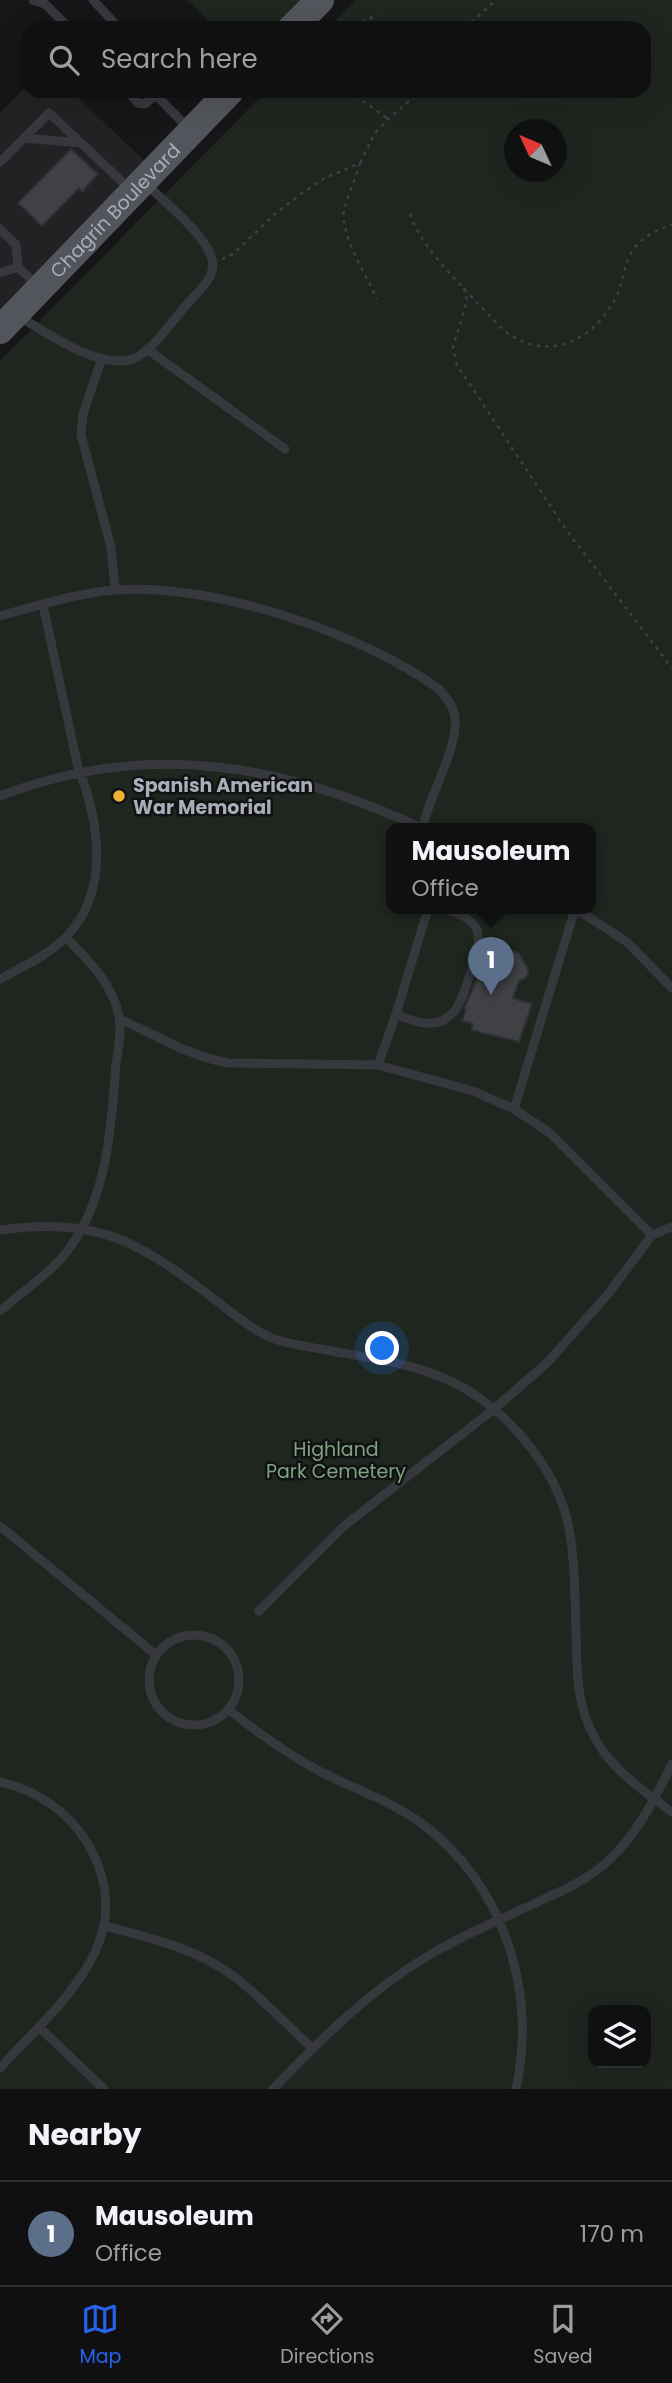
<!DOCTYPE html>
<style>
:root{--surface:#101012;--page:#1e1e20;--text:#f1f3f6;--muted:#9c9d9f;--line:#303032;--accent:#2563eb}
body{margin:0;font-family:Poppins,sans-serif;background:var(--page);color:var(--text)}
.controls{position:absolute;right:21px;bottom:21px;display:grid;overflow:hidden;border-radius:14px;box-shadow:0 7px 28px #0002}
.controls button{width:63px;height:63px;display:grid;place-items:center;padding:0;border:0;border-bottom:2px solid var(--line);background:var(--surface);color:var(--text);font:35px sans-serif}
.compass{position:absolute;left:504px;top:119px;width:63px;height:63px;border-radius:50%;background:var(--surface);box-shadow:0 7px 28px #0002;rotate:314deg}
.you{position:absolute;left:383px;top:1349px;width:24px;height:24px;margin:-18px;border:5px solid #fff;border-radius:50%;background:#1a73e8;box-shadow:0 0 0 10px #1a73e833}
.badge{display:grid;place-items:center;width:46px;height:46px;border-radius:50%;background:var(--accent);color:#fff;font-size:23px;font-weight:700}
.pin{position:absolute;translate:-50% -58px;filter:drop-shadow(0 2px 4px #0008)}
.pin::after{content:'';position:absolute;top:37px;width:24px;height:21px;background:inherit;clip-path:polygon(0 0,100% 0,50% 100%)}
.popup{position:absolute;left:386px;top:823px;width:210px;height:91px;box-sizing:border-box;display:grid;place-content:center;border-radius:14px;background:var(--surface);filter:drop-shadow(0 2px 5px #0005);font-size:23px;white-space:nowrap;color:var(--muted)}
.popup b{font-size:26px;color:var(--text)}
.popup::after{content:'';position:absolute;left:50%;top:100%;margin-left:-14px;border:14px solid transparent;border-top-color:var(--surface)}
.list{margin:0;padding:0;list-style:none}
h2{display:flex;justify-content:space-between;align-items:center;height:91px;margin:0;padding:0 28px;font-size:30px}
h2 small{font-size:23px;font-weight:400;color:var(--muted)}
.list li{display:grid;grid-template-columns:46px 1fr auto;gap:21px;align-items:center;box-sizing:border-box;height:105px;padding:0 28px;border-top:2px solid var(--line)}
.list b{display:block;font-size:26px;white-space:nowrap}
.list p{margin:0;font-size:23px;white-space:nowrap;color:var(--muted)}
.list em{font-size:23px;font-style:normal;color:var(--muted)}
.icon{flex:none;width:38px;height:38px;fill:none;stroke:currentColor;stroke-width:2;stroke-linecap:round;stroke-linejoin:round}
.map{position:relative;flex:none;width:672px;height:2089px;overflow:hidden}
.search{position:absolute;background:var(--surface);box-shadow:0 7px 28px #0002;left:21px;right:21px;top:21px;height:77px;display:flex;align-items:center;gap:18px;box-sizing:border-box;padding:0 24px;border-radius:21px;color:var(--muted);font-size:26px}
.sheet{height:196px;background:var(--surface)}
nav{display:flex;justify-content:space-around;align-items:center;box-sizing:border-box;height:98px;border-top:2px solid var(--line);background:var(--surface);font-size:19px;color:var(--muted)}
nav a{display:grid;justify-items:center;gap:4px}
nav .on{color:var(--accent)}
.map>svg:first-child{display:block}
.built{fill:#222225}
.green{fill:#1e261f;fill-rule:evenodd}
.building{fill:#404145;stroke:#303034;stroke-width:2}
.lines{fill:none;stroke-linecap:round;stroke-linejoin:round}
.path{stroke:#3d3f44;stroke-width:2.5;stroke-dasharray:3.5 5;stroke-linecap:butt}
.lane{stroke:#37383d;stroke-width:9}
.primary{stroke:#53555c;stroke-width:28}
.poi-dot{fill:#f2b134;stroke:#111113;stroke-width:2.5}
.labels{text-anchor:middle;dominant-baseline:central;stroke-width:5;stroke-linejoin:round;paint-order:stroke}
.street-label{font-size:19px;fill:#a8adb8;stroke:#111113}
.poi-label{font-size:19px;font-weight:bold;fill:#a8adb8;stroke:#111113;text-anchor:start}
.park-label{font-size:19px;fill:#7fa381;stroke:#111113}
</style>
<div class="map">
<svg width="672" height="2089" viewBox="0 0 672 2089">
<rect width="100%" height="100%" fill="#161618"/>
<path class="built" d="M28,85V91H71L153,169L0,330V113Z"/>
<path class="green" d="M187,0H320L292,28H216Z
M356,0H672V2089H0V361L266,91H644V28H328ZM514,130H556V172H514ZM391,829H591V909H391ZM593,2010H646V2063H593Z"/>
<path class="building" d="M71,149L98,174L82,192L79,188L42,226L18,203Z
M505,949L519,953L529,971L526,978L519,981L513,998L532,1004L519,1042L471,1030L473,1024L462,1021L466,1010L464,1009L481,969L484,950L503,956Z"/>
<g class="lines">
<path class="path" d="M356,28L365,20L378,15
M465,28L496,0
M349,91L388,119
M360,163C356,178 347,197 344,211C340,234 367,277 377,299
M410,214C423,250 456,279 481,307C491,317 500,329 512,336C554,362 598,336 617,295C624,281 623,264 633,250C643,236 656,230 672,225
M222,259L233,254L276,213L305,191L323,179L360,163L375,133L388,119L421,91
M464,288L467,301L453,347L457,365L567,531L672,668"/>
<path class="lane" d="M33,0L45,4L69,28
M93,0L119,28
M127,91L138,103L145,104L158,93
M156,95L189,129
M24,138L81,143
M0,162L49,113L131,190
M0,229L16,245L18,267L39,287
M0,273L18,267
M20,317C47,333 105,374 137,357C154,348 174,319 188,303C198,292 217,276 212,259C206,235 165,202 146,184
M147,349L285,449
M102,358L83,414L81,435L111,547L115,590
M0,616C37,606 77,593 115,590C212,582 361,633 439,689C446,698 454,706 455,718C458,748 429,797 422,829
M0,796C148,739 284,764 424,829
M576,909L627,942L672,988
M0,979C22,967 51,954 68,935C99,901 101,856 92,813C89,799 86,785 79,772L43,605
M396,1014C411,1020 428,1028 444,1020C448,1017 454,1013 456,1009C464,996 483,943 477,930C472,918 457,913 446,909
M120,1019C155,1035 189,1056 228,1063L378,1065L473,1091L514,1109L550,1133L652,1235
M378,1065L396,1014L428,909
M514,1109L575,909
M0,1230C93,1218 132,1237 205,1292C224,1306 243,1324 265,1335C284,1344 305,1346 326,1350C380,1360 435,1365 481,1399C517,1425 552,1468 565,1512C575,1545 575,1597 576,1632C577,1671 576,1706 596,1740C613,1771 644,1791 672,1812
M0,1311C24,1290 53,1272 71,1246C108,1194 111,1126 116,1065C118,1050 122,1032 119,1017C114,986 88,959 66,938
M0,1526L156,1655
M259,1611L344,1526L494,1409L548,1362L608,1294L652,1235L672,1227
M149 1680a45 45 0 1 1 90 0a45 45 0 1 1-90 0Z
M228,1709C258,1733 287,1754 321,1772C354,1789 391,1801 421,1823C504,1885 537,1990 516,2089
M0,1782C35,1790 67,1810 86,1841C145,1938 60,2002 0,2068
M105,1926C151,1938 198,1949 236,1978C263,1999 287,2025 312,2048
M39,2027L104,2089
M273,2089C319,2041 368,1992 426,1957C462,1935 502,1919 540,1901C564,1890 589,1879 608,1861C637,1835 655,1798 672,1764"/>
<g class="primary">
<path d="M292,28L320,0"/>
<path id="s1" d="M0,330L230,91"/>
</g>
</g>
<circle class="poi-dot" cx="119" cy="796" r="7"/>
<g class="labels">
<g class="street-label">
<text stroke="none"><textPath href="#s1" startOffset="166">Chagrin Boulevard</textPath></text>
</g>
<g class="poi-label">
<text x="133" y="785">Spanish American<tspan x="133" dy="22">War Memorial</tspan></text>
</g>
<g class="park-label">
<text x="336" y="1449">Highland<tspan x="336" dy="22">Park Cemetery</tspan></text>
</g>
</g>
</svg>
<div class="controls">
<button><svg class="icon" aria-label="layers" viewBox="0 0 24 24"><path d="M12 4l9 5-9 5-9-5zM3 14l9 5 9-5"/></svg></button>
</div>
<svg class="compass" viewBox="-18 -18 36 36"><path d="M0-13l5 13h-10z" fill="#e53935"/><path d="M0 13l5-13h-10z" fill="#9c9d9f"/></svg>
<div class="you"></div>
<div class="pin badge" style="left:491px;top:995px;background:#5c6f8a">1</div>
<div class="popup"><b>Mausoleum</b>Office</div>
<div class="search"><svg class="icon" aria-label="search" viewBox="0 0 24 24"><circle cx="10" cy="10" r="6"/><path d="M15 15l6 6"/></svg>Search here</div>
</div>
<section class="sheet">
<h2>Nearby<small></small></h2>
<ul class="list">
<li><span class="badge" style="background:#5c6f8a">1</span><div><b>Mausoleum</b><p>Office</p></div><em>170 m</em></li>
</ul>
</section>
<nav>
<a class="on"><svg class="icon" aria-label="map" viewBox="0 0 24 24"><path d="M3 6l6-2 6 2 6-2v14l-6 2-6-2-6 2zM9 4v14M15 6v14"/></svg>Map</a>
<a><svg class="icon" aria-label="directions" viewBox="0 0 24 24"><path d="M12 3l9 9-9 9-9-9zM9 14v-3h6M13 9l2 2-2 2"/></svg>Directions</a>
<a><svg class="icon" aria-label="saved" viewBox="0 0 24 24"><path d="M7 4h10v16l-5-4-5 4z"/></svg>Saved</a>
</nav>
